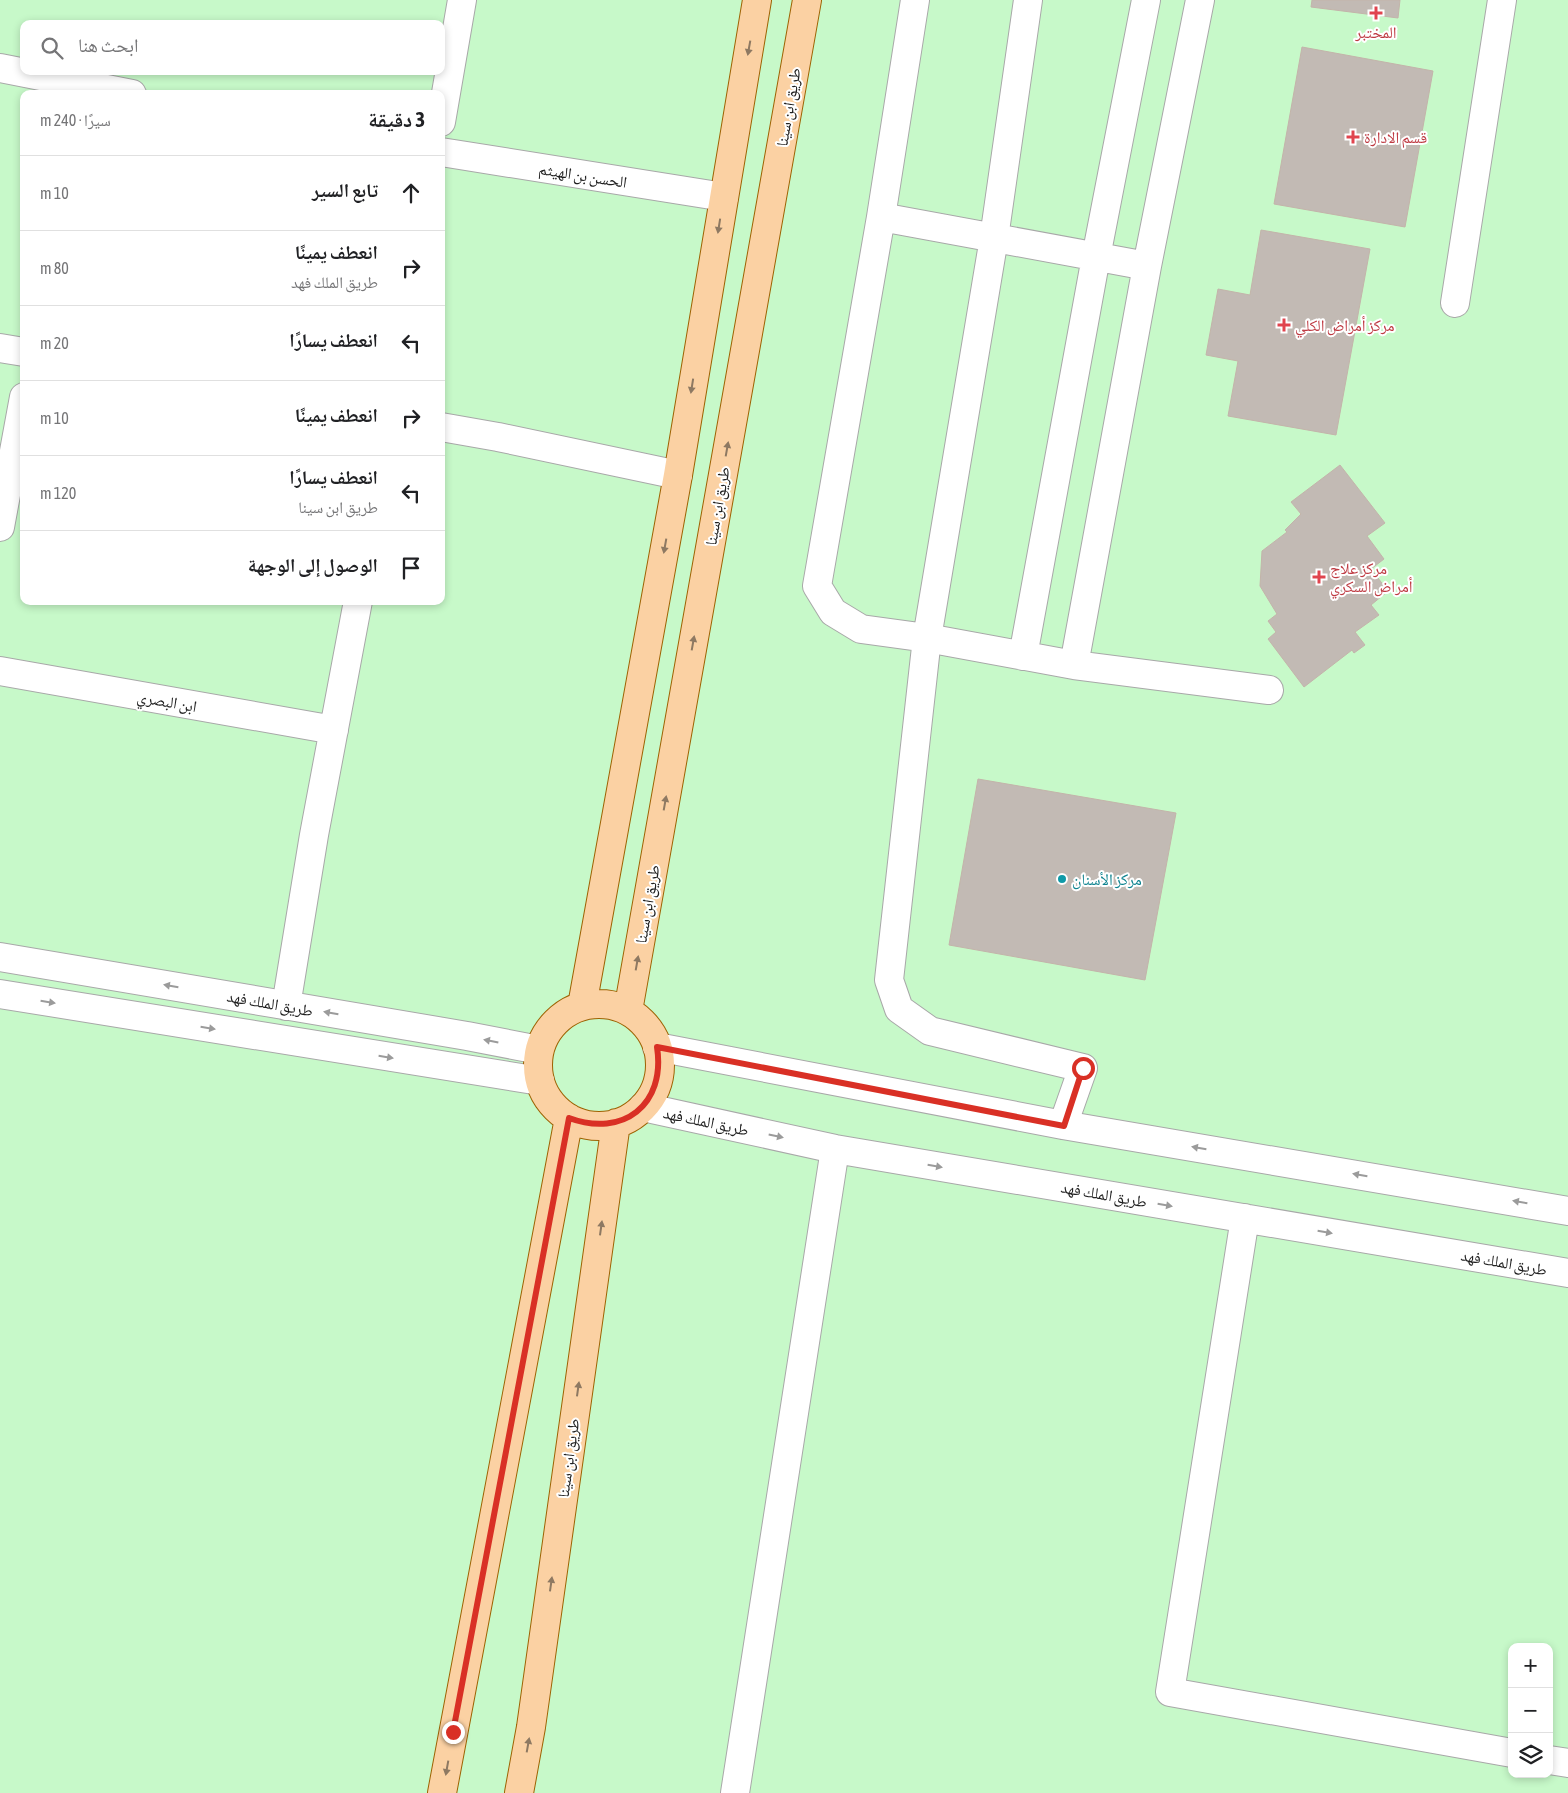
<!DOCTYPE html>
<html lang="ar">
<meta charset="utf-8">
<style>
:root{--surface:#fff;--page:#f2f2f2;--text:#202124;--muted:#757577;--line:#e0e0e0}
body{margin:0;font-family:"Asap Condensed","Noto Naskh Arabic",sans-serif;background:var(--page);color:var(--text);direction:rtl}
.controls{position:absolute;right:15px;bottom:15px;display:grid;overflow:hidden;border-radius:10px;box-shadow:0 2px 8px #0003}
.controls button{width:45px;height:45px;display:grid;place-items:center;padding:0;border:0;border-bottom:1px solid var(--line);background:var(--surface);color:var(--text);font:25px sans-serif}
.stop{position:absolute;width:15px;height:15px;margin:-11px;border:4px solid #d93025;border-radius:50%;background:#fff}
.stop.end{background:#d93025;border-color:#fff;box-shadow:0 1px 5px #0008}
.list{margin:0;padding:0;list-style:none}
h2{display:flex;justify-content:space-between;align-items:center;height:65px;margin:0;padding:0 20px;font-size:21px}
h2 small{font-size:16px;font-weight:400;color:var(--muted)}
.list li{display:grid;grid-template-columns:32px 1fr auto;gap:15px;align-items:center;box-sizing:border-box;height:75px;padding:0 20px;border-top:1px solid var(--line)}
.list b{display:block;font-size:19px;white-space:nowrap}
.list p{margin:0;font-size:16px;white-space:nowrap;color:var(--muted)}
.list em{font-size:16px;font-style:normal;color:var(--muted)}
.icon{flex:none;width:28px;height:28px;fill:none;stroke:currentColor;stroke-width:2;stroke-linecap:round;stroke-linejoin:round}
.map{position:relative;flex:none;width:1568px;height:1793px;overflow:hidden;direction:ltr}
.search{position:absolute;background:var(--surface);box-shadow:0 2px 8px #0003;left:20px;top:20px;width:425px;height:55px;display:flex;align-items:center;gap:12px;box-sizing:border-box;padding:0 18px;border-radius:10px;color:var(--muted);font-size:19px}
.panel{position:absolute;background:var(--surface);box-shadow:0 2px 8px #0003;left:20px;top:90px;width:425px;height:515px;border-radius:10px;direction:rtl}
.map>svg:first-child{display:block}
.park{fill:#c7f9c9;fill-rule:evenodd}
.building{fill:#c2bab4;stroke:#c3b4aa}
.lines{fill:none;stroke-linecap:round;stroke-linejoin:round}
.minor-casing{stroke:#a8a8a8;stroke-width:30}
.major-casing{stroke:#9d6202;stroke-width:30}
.minor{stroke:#fff;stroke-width:28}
.major{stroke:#fbd1a3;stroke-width:28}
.oneway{fill:#8e7962}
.oneway2{fill:#9b9b9b}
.route{stroke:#d93025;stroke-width:6}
.health-dot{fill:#e0444e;stroke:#fff;stroke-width:2}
.culture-dot{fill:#0f9aa8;stroke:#fff;stroke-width:2}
.labels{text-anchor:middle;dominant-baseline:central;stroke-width:4;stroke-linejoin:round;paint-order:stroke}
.health-label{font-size:16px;fill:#be3a42;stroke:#fff;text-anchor:start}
.street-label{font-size:16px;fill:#212121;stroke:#fff}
.culture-label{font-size:16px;fill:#0d838f;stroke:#fff;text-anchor:start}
</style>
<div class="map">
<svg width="1568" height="1793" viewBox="0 0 1568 1793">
<rect width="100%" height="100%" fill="#f1eee8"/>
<path class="park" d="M0,0H1568V1793H0ZM24,24H441V71H24ZM24,94H441V601H24ZM1512,1647H1549V1774H1512Z"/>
<path class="building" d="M1312,0H1400L1398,18L1311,7Z
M1302,47L1433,71L1405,227L1274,204Z
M1261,230L1370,249L1336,435L1228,416L1238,361L1206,355L1218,289L1250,295Z
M1340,465L1385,523L1367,536L1384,559L1371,569L1388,591L1371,605L1379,615L1355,632L1365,645L1354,653L1352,650L1304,687L1268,639L1276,632L1268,621L1277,614L1260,586L1262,551L1287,532L1285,530L1301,514L1291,502Z
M978,779L1176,813L1145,980L949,945Z"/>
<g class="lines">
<defs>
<path id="minor" d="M915,0L881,217L817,586L833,612L861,629L927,638L994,238L1028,0
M1200,0L1147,266L1074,665L1269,690
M0,68L132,94
M441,122L462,0
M441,152L724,197
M881,217L1147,266
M1455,303L1502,0
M0,348L24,352
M441,427L498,437L678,475
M0,527L24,397
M1023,656L1096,257L1146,0
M0,671L334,730
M0,957L467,1036L539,1050
M0,994L540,1081
M286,1006L314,835L358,601
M657,1047L1063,1125L1568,1211
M643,1107L835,1149L1568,1273
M1063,1125L1083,1068L930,1031L899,1009L889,980L927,638L1074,665
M1245,1218L1170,1692L1512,1753
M1549,1760L1568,1763
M735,1793L835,1149"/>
<path id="major" d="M538 1065a61 61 0 1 1 122 0a61 61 0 1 1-122 0Z
M582,1006L678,475L757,0
M628,1011L807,0
M442,1793L569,1118
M519,1793L531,1727L616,1123"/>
</defs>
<use href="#minor" class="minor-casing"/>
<use href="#major" class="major-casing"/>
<use href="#minor" class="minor"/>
<use href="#major" class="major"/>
</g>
<defs><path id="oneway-solid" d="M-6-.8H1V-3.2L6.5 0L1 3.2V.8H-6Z" transform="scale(1.25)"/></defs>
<g class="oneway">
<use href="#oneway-solid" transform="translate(749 48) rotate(100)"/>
<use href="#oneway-solid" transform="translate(719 226) rotate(99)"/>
<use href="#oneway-solid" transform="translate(692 386) rotate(99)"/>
<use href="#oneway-solid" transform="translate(727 449) rotate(-80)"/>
<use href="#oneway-solid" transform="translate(665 546) rotate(100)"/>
<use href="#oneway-solid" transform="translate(693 643) rotate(-80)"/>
<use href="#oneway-solid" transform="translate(665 803) rotate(-80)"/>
<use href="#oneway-solid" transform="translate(637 963) rotate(-80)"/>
<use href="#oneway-solid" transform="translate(601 1228) rotate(-82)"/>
<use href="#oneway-solid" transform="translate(578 1389) rotate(-82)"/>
<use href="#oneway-solid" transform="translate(551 1584) rotate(-82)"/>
<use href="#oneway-solid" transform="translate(528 1745) rotate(-80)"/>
<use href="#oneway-solid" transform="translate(447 1768) rotate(100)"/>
</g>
<g class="oneway2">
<use href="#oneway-solid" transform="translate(171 986) rotate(-170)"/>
<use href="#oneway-solid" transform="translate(48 1002) rotate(9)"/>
<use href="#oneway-solid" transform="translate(331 1013) rotate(-170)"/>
<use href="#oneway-solid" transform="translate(208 1028) rotate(9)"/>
<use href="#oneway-solid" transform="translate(491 1041) rotate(-169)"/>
<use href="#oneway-solid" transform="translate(386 1057) rotate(9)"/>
<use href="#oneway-solid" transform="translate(776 1136) rotate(12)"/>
<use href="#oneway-solid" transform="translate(1199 1148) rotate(-170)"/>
<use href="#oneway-solid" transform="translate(935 1166) rotate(10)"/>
<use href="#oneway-solid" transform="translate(1360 1175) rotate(-170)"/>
<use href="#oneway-solid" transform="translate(1520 1202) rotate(-170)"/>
<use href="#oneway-solid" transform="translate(1165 1205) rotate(10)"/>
<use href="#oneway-solid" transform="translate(1325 1232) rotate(10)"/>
</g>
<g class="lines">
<path class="route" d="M453,1732L569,1118C623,1138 666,1105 657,1047L1064,1126L1083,1068"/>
</g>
<g class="health-dot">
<path d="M1373.5 5.5h5v5h5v5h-5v5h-5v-5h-5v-5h5z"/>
<path d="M1350.5 129.5h5v5h5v5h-5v5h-5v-5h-5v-5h5z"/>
<path d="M1281.5 317.5h5v5h5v5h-5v5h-5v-5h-5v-5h5z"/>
<path d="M1316.5 569.5h5v5h5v5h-5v5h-5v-5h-5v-5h5z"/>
</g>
<circle class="culture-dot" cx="1062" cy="879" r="5"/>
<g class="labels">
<g class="health-label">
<text x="1376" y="32" text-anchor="middle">المختبر</text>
<text x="1364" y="137">قسم الادارة</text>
<text x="1295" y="325">مركز أمراض الكلي</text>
<text x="1330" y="568">مركز علاج<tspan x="1330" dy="18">أمراض السكري</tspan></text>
</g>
<g class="street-label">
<text transform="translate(788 107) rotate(-80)">طريق ابن سينا</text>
<text transform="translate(583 175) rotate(9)">الحسن بن الهيثم</text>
<text transform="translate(717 506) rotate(-80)">طريق ابن سينا</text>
<text transform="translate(167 701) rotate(10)">ابن البصري</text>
<text transform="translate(647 904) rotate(-80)">طريق ابن سينا</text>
<text transform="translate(270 1003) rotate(10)">طريق الملك فهد</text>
<text transform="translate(706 1121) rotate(12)">طريق الملك فهد</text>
<text transform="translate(1104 1194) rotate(10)">طريق الملك فهد</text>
<text transform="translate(1504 1262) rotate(10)">طريق الملك فهد</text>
<text transform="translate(568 1458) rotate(-82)">طريق ابن سينا</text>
</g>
<g class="culture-label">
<text x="1072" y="879">مركز الأسنان</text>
</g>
</g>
</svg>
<div class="controls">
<button>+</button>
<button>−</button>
<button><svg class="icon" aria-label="layers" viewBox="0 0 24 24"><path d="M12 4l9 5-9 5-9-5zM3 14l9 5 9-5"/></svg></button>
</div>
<div class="stop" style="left:1083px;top:1068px"></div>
<div class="stop end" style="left:453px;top:1732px"></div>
<div class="search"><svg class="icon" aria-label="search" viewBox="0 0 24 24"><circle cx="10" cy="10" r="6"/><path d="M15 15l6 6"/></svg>ابحث هنا</div>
<section class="panel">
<h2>3 دقيقة<small>سيرًا · 240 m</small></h2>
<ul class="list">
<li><svg class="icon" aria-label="ahead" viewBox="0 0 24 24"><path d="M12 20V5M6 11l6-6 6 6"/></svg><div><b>تابع السير</b></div><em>10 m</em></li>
<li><svg class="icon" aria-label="right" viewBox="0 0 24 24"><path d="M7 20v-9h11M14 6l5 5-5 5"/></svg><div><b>انعطف يمينًا</b><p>طريق الملك فهد</p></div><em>80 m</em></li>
<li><svg class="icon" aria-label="left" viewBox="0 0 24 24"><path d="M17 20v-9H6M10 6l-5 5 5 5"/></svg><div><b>انعطف يسارًا</b></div><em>20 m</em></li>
<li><svg class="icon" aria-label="right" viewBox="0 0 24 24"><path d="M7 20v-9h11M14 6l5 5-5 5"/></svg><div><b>انعطف يمينًا</b></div><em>10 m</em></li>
<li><svg class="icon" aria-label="left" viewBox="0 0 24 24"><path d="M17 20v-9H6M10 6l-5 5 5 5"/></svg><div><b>انعطف يسارًا</b><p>طريق ابن سينا</p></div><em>120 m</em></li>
<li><svg class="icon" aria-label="arrive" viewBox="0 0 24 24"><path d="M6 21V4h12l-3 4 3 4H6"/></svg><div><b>الوصول إلى الوجهة</b></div></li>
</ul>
</section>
</div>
